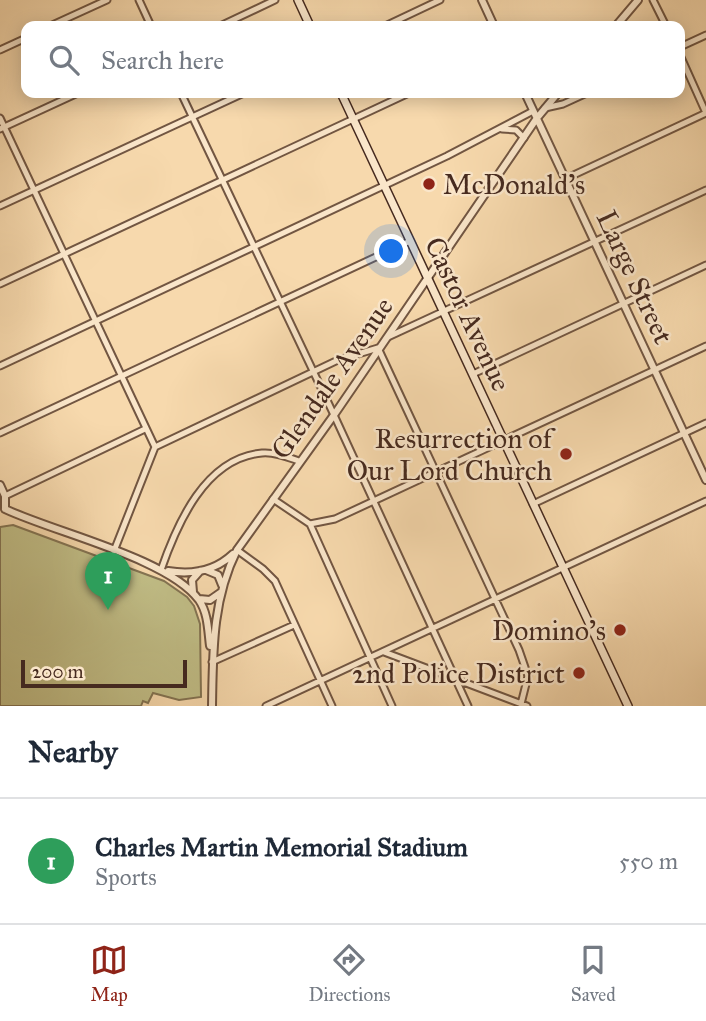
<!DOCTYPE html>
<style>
:root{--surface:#fff;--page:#f2f2f3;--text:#1f2937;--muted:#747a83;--line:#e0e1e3;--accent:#8f2418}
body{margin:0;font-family:"IM FELL Great Primer",serif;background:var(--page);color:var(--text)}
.scale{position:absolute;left:21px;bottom:18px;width:166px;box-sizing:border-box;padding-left:7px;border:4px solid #462a1f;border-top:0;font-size:19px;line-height:24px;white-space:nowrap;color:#462a1f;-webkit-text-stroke:5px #fae6ca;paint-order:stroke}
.you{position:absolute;left:392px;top:252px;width:24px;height:24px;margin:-18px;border:5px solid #fff;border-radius:50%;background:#1a73e8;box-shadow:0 0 0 10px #1a73e833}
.badge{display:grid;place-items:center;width:46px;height:46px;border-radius:50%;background:var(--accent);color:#fff;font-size:23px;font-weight:700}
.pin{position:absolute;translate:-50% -58px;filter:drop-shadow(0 2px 4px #0008)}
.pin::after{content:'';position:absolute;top:37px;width:24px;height:21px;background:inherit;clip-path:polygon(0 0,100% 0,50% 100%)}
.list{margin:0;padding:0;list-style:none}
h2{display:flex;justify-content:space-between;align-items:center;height:91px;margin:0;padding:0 28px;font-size:30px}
h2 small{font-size:23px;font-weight:400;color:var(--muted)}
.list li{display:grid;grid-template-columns:46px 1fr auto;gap:21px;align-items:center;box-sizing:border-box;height:126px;padding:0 28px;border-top:2px solid var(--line)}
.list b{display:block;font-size:26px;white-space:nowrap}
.list p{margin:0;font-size:23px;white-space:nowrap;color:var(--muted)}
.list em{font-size:23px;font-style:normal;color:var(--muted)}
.icon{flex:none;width:38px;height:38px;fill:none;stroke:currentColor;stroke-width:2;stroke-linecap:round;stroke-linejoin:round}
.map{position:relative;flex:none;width:706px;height:706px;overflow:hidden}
.search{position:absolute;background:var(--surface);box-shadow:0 4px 18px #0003;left:21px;right:21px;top:21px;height:77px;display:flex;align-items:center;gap:18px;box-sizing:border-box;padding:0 24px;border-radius:14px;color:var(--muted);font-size:26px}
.sheet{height:217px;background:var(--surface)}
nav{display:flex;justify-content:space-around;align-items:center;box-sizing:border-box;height:98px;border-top:2px solid var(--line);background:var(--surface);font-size:19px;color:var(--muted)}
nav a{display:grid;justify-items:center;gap:4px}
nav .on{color:var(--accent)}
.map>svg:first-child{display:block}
.green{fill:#c1be87;stroke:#847453;stroke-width:2}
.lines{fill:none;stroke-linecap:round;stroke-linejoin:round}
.minor-casing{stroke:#725642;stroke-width:9}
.tertiary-casing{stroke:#725642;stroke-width:10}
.secondary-casing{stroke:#462a1f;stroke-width:10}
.minor{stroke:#fae6ca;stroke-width:5}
.tertiary{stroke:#fae6ca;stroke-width:6}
.secondary{stroke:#fae6ca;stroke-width:7}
.poi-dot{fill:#8f2418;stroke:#fae6ca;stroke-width:2.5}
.labels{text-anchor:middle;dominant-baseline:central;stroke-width:5;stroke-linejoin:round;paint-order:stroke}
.poi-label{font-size:28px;fill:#462a1f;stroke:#fae6ca;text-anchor:end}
.street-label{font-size:28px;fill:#462a1f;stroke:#fae6ca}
</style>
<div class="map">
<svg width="706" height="706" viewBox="0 0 706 706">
<rect width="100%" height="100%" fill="#f7d9ad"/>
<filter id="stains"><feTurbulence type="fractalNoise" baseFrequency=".00286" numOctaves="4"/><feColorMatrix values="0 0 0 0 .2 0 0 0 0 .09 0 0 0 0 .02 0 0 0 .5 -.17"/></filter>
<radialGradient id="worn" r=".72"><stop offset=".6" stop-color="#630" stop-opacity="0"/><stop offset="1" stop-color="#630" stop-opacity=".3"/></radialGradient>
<path class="green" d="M13,525L164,581L187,597L194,606L200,624L201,697L179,700L153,693L148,703L143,701L141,706H0V527Z"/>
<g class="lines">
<defs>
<path id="minor" d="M139,0L151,26
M653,0L666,26
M50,26L107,0
M220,26L275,0
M385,26L440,0
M680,47L706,35
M0,50L26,38
M680,55L706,113
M181,93L334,415L468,706
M545,108L563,104L587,93
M0,118L155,447
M0,129L78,93
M502,129L516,130L524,138
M565,179L706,113
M0,206L244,93
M0,284L409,93
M388,337L706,190
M0,366L447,156L533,111
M473,374L706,265
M0,433L410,241
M155,447L338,360L378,348L519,650L528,676L521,704
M5,496L145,429
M273,499L310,524L335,519L706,346
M533,504L706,423
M310,524L392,706
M237,550L263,569L275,581L332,706
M114,551L155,447
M161,570C177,524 205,458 262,453C275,452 287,457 299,461
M384,652L527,706
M212,662L294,625
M266,706L706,501"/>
<path id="tertiary" d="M482,0L494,26
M616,26L638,0
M525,93L706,480
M0,485L5,496V509
M5,509C56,533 168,558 199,600C208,613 208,630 210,646
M206,570L218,575L222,585
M168,571C191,575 215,571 233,554
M193,592L192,580L200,571
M199,599L210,600L220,593
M212,706C213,652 212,600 237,550L334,415L537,118L558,93"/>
<path id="secondary" d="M298,0L310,26
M341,93L628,706"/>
</defs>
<use href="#minor" class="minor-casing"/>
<use href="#tertiary" class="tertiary-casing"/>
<use href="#secondary" class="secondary-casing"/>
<use href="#minor" class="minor"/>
<use href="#tertiary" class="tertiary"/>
<use href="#secondary" class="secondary"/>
</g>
<g class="poi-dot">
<circle cx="429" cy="184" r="7"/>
<circle cx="566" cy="454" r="7"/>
<circle cx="620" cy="630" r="7"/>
<circle cx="579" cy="673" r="7"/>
</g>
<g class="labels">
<g class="poi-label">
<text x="443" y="184" text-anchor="start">McDonald's</text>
<text x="552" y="438">Resurrection of<tspan x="552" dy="32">Our Lord Church</tspan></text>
<text x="606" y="630">Domino's</text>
<text x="565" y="673">2nd Police District</text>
</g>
<g class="street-label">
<text transform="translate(635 277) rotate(65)">Large Street</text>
<text transform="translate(468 314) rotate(65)">Castor Avenue</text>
<text transform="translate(332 378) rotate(-55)">Glendale Avenue</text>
</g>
</g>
<rect width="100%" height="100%" filter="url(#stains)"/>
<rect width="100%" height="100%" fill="url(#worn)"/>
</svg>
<div class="scale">200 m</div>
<div class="you"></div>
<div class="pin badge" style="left:108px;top:610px;background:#2e9e5b">1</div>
<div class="search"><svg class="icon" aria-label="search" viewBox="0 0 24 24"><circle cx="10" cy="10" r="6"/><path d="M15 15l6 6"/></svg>Search here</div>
</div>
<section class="sheet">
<h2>Nearby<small></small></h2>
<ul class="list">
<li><span class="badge" style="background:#2e9e5b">1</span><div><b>Charles Martin Memorial Stadium</b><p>Sports</p></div><em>550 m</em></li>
</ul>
</section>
<nav>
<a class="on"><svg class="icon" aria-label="map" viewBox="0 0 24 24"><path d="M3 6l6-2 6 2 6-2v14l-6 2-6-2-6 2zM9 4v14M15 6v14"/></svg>Map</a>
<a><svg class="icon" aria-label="directions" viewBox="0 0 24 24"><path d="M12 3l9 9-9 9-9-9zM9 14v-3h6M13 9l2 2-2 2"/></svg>Directions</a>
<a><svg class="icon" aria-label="saved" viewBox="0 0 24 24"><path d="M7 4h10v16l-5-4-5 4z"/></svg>Saved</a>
</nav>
